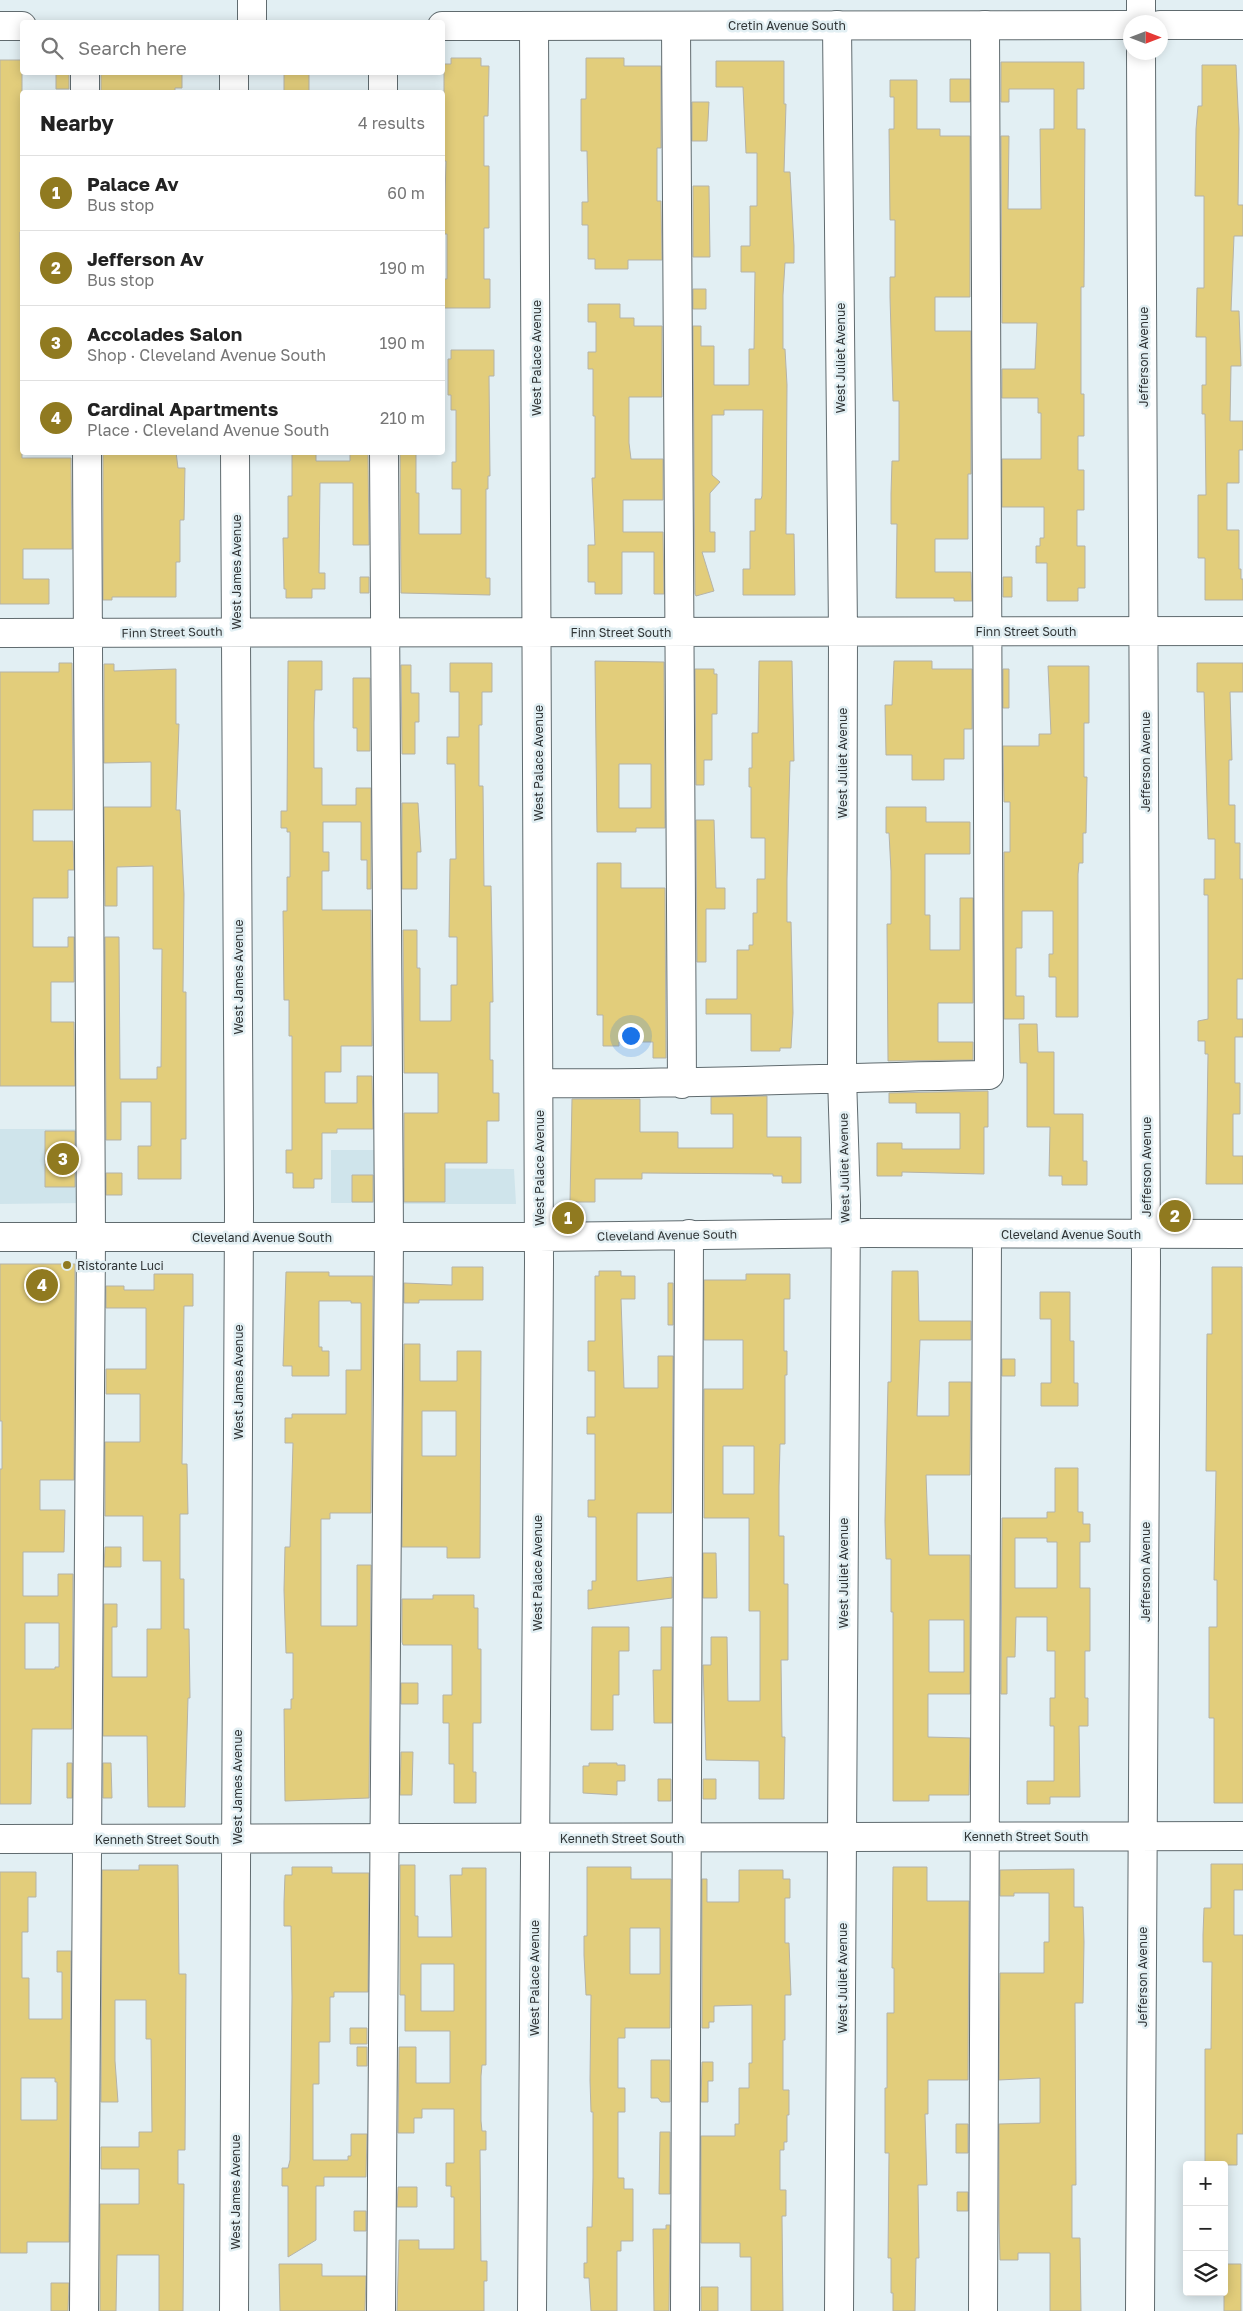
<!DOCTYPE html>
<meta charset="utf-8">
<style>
:root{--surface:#fff;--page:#f6f6f6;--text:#222;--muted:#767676;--line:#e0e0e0;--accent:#907a20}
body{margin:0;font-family:"Golos Text",sans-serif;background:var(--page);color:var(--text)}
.controls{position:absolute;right:15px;bottom:15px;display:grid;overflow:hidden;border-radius:5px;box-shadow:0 2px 12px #0003}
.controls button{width:45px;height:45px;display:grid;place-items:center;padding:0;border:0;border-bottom:1px solid var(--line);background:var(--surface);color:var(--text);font:25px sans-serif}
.compass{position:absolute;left:1123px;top:15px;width:45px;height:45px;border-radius:50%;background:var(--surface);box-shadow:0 2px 12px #0003;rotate:90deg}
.you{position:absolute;left:630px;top:1035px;width:18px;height:18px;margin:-12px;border:4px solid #fff;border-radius:50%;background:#1a73e8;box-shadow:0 0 0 8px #1a73e833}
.badge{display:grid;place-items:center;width:32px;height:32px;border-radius:50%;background:var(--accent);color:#fff;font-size:16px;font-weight:700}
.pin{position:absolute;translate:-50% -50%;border:2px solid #fff;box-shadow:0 1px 5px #0006}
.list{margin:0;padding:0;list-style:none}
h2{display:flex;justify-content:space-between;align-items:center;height:65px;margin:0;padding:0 20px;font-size:21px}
h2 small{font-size:16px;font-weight:400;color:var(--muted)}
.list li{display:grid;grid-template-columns:32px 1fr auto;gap:15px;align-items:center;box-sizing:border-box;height:75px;padding:0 20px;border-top:1px solid var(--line)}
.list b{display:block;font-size:19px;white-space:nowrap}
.list p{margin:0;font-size:16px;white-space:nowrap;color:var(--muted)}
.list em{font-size:16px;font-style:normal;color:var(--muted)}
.icon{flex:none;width:28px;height:28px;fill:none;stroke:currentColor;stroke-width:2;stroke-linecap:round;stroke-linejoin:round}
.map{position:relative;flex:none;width:1243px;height:2311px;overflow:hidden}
.search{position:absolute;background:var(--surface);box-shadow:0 2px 12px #0003;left:20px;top:20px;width:425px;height:55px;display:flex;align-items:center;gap:12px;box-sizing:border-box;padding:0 18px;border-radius:5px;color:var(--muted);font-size:19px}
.panel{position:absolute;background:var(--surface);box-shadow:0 2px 12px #0003;left:20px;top:90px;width:425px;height:365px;border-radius:5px}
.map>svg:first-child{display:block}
.built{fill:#cfe4eb}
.building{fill:#e2cd7b;stroke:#b5b3a8;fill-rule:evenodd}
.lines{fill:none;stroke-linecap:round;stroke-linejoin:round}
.minor-casing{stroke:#606b6f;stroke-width:30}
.major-casing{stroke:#606b6f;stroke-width:30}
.minor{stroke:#fff;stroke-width:28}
.major{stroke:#fff;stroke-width:28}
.poi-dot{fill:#907a20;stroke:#e2eff3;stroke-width:2}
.labels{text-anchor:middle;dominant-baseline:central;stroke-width:5;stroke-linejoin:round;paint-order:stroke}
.street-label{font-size:12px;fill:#303536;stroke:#e2eff3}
.poi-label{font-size:12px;fill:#303536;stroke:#e2eff3;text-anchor:start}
</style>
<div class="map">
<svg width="1243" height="2311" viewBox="0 0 1243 2311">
<rect width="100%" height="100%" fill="#e2eff3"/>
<path class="built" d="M0,1129H86V1203L0,1204Z
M331,1150H383L384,1203H331Z
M396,1168L514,1169L516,1204H396Z"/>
<path class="building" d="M451,58H481V66H489L488,116H484V166H489V228H484V279H490V308H442V279H447V234H444L446,161H444L442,100H444V64H451Z
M586,58H624V66H661V148H657V201H661L662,260H628V269H595V259H588V225H582V202H588L587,151H581V99H586Z
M0,60H22V232H20L22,458H71L72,549H23V579H49V604H0Z
M716,61H784V104H786L784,172H790L794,246V263H785L783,295V349H785L787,385L786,534H794L795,595H743V569H750V531H755V499H761L762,496L763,410H724V415H712V475L720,482L710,493V532H715V552H702L714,591L696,596L695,594L693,326H701V346H714V385H749V349H754L755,272H741V246H750V206H757V153H746L743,87H716Z
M1001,62H1084V89H1077V129H1085L1084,287H1081V394H1084V436H1078V470H1084V510H1077V546H1085V588H1078V601H1047V563H1036V546H1040V538H1044V507H1002V459H1041V413H1038V398H1002V369H1035L1037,323H1002L1001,136H1009L1008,209H1041L1040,129H1054V89H1009V102H1001Z
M1202,65H1236L1239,129L1238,205H1243V236H1234L1231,311H1239L1241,366H1231L1230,421H1243V450H1239V483H1227V530H1239V569H1241V579H1243V600H1205V558H1198V495H1206L1205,414H1202V385H1206V337H1196L1197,288H1204V196H1195L1196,129L1198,106H1202Z
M56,72H69V89H56Z
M101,72H182V88H175V92H101Z
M284,72H309V92H284Z
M950,79H970V102H950Z
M890,80H917V129H940V136H970V297H935V331H971V474H968V539H935V572H971L972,601H954V598H896L897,524H891V494L892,461H899V401H893L890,297V277H895V220H890L889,129H894V97H890Z
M692,102H709L707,141H692Z
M693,186H709L710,257H693Z
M693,289H706V309H693Z
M588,304H620V318H634V326H662V397H629V443L631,459H663V500H623V532H663L664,594H654V552H622V594H595V582H588V545H595L592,478H595V416H593V369H588V352H596V322H588Z
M451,350H494V376H489L490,476H488V489H486V578H490V595L401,593L400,452H416V493H419V534H461V489H452V462H456V410H451V395H448V359H451Z
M103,452H176L178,468H185L184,520H180V562H176V597H112V600H103Z
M292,452H316V461H350V452H368L369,545H353V483H320L319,573H325V589H312V598H286V589H284L283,538H288V496H292Z
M360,577H369V593H360Z
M1003,577H1012V597H1003Z
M288,661H322V690H315L314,722V768H322V805H356V788H371V889H367V860H361V822H323V852H329V871H322V910H371L372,1046H341V1072H325V1103H357V1076H372L373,1129H337V1133H322V1179H314V1188H293V1173H286V1150H292V1036H289V1000H284L283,911H287V877H290V832H287V828H281V811H287Z
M595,661L664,662L665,828H636V832H597ZM619,764H651V808H619Z
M759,661H792L794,761H790L787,879V922H791L793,1013L791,1048H780V1051H751V1014H706V999H737V950H749V945H753V913H757V879H765V838H751V787H749V768H752V733H758Z
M894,661H932V669H972V729H964V759H944V780H912V755H886L885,705H892Z
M59,663H72L73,810H33V841H73L74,870H68V898H33V947H68V937H74V982H51V1022H74L75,1086H0V672H59Z
M450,663H492V692H482V725H479V786H483L484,886H491L493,1002H490V1060H493V1093H499V1121H487V1163H445V1202H404V1113H438V1073H404L403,930H417V968H420V1021H451V985H457V937H449L450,859H456L455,764H447V737H459V692H450Z
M1197,663H1243V692H1230L1232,760H1229V805H1235V843H1240V879H1243V979H1237V1019H1243V1037H1235V1083H1240V1114H1233V1156H1243V1184H1206L1208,1054H1205V1041H1198V1021L1208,1019V895H1204V879H1215V839H1208L1204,692H1197Z
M104,664H114V671L176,669V724H179L176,810H180L184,894L183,992H186V1139H181V1179H138V1146H151V1102H121V1140H106L105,937H119L120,1079H157V1067H161L162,949H153V866L117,867V906H105L104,807H151V762L104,763Z
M401,665H411V693H419V722H415V754H402Z
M1048,666H1089V723H1084V777H1087L1086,833H1083V863H1079L1078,874V1017H1056V977H1049V954H1053V911H1022V948H1016V996H1024V1019H1004V852H1010V802H1004L1003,746H1039V734H1051Z
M695,669H714V674H717V714H712V760H704V785H696Z
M1003,669H1009V708H1003Z
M353,678H370V751H357V728H353Z
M402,803H418L421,852H417V889H402Z
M886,807H926V822H970V854H925V915H930V950H960V898H973V1003H938V1042H973V1060L888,1061L887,924H891V871L889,833H886Z
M696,820H714L716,888H725V909H706V962H697Z
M597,863H621V888H665L666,1058H653V1042H619V1046H603V1015H597Z
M1019,1024H1037L1038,1052H1054V1114H1083V1161H1087V1185H1062V1176H1049L1050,1127H1027V1063H1020Z
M988,1091V1127H984V1174L902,1172V1176H877V1143H902V1149H960V1113H916V1103H889V1093Z
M767,1096V1137H801V1183H782V1176H773V1174L642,1173V1179H595V1202H570L572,1099H640V1132H678V1148H733V1114H711V1097Z
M45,1131H75V1187H45Z
M106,1173H122V1195H106Z
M352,1175H373V1202H352Z
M0,1264H75L74,1480H40V1510H65L64,1552H23V1596H58V1574H73L72,1729H32L31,1804H0V1469H2V1421H0ZM25,1623H59V1667H55V1669H25Z
M452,1267H483V1300H419V1303H404V1283L452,1285Z
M1212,1267H1242L1243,1803H1214V1718H1209V1627H1217V1580H1214L1216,1471H1206L1207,1334H1212Z
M599,1271H621V1276H635V1299H621L624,1388H658V1356H673L672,1513H637V1581L672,1577V1598L588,1609V1590H592V1581H596V1517H588V1500H595V1434H587V1417H595V1371H588V1341H595V1276H599Z
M892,1271H918L919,1321H971V1340H920L917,1416H949V1382H971L970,1475H926L929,1555H970V1694H928V1737L970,1738L969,1795H929V1801H893V1612H891V1559H886L885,1521L888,1382H891ZM929,1620H964V1672H929Z
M286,1272H329V1276H373L371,1513H330V1519H321V1626H357V1565H371L369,1798L285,1801L284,1709H291V1699H293V1653H286L284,1590L285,1547H290L293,1443H285V1418H292V1414H346V1370H361V1303H351V1301H319V1347H322V1351H329V1376H292V1366H283Z
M154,1274H193V1306H184L182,1464H187L188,1514H180V1579H184V1629H189L190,1698H188L185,1807H148L147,1736H103L104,1604H117V1627H112V1677H147V1629H161V1561H143V1516H105V1442H140V1394H106V1369H146V1308H106V1286H124V1290H154Z
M746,1274H790V1299H784V1351H787V1375H785V1444H780L779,1486V1536H784V1584H788V1660H781L782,1737H785L784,1799H759V1761L706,1760L703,1665H711V1637H727L728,1701H760V1611H749V1518H704V1389H743V1340H704V1280H746ZM723,1446H754V1494H723Z
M668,1283H673V1325H668Z
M1040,1292H1070V1341H1074V1383H1078V1406H1041V1383H1051V1319H1040Z
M404,1344H420V1381H457V1351H481L480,1558H447V1547H402ZM422,1411H456V1456H422Z
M1002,1359H1015V1376H1002Z
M1055,1468H1078V1512H1083V1524H1090V1542H1080V1588H1090V1651H1085V1698H1088V1726H1079L1080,1797H1050V1804H1027V1781H1054V1726H1050V1698H1055V1651H1047V1617H1016L1015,1657H1007V1694H1001L1002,1518H1047V1512H1055ZM1015,1538H1047V1542H1057V1588H1015Z
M105,1547H121V1567H104Z
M703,1553H716L717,1598H703Z
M433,1595H474V1608H478V1649H481V1723H473V1772H476V1803H454V1764H449V1723H443V1695H452V1645H403L402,1642V1599H433Z
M592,1627H629V1651H619V1695H613V1730H591Z
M661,1627H672V1723H654L653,1670H661Z
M401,1683H418V1704H401Z
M401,1752H413L412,1795H400Z
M67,1763H72V1798H67Z
M103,1763H111L112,1798H103Z
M589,1763H617V1765H625V1781H617V1795L583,1793V1766H589Z
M658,1779H671V1801H658Z
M703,1779H716V1799H703Z
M1211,1864H1243V1890H1234V1935H1243V2134H1237V2165H1205V2049H1211L1212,1962H1203V1935L1204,1908H1211Z
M139,1865H178L179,1974H186L185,2150H178V2184H184L183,2311H159V2255H117L116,2311H100V2204H139V2169H101V2147H139V2132H152L151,2039H146V2000H115V2061L118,2102H101L102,1870H139Z
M400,1865H415V1916H418V1937H452L450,1875H462V1868H486V2065H482L481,2076V2121L482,2131H486V2150H480L481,2261H487V2281H484V2311H397L399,2240H419V2249H454V2197H451V2186H446V2163H454V2109H422V2118H414V2133H398L399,2047H416V2083H450V2031H405V1995H400ZM421,1964H454V2011H421Z
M292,1867H332V1873H369L368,1992H334V1997H330V2042H319V2084H313V2160H348V2156H351V2134H367L366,2177H324V2186H316V2240L288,2257V2186H282V2168H288L290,2160L292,1997L291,1926H284V1902L285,1875H292Z
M587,1867H631V1879H671L670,2028H625V2038H618V2088H625V2112H618V2178H624V2189H633V2241H621V2251H617V2311H591L589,2278H584V2263H587V2227H592L593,2178V2112H591L590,2080L591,1995H586L584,1955V1936H587ZM630,1928H660V1974H630Z
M893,1867H927V1901H969L968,2080H928V2114H925L927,2185H918L919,2258H916L915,2311H893V2293H891V2258H888L889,2153H885V2088H887V2013H894V1968H892Z
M1074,1869V1907H1083L1084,1942L1083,2003H1075L1076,2185H1072V2238H1080L1081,2311H1050V2253H1018V2260H1000L999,2220V2124L1040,2123V2078L999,2080L1000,1973H1044V1942H1049V1893H1014V1896H1000V1870Z
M739,1870H783V1879H790V1898H785V1943H789L791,1995H785V2040H783V2090H789V2115H787V2142H784V2150H780V2190H786V2216H782L783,2311H751V2257H740V2243H701V2136H735V2124H739V2088H749V2063H752V2005L714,2006V2022H709V2028H702V1879H707V1902H739Z
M0,1872H36V1897H28V1932H22V1978H29V2019H62V1972H57V1951H71L69,2242H27V2253H0ZM21,2078H55V2082H57V2120H21Z
M350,2028H367V2044H350Z
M357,2047H367V2066H357Z
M651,2060H670V2102H661L658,2098H651Z
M702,2062H713V2081H708V2102H701Z
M956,2124H968V2153H956Z
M660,2132H670V2194H659Z
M398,2187H417V2207H397Z
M957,2192H968V2211H957Z
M354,2211H366V2231H354Z
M666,2225H670L669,2311H654L653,2229H666Z
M279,2264H322V2276H366L365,2311H280Z
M1224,2264H1241V2311H1224Z
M51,2283H69L68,2311H51Z
M701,2287H718V2311H701Z"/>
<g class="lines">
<defs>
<path id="minor" d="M252,0V22
M1141,0V22
M837,25L843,632L842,1077L846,1205L839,2311
M676,26L682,1084
M85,72V92
M234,72V92
M383,72V92
M0,633L1243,631
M539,1083C689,1085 839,1077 989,1075L985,25
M0,1237H539L869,1233L1243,1234
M0,1839L1243,1836
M84,2311L91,1237L87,452
M234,2311L239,1207L235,452
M381,2311L389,1236L384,452
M532,2311L539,1262L534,26
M685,2311L689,1234
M983,2311L987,1234
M1140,2311L1146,1261L1141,52"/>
<path id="major" d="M1160,25H1243
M0,26H22
M442,26L1130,25"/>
</defs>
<use href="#minor" class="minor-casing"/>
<use href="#major" class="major-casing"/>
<use href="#minor" class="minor"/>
<use href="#major" class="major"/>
</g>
<circle class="poi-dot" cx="67" cy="1265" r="5"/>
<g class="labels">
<g class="street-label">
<text x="787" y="25">Cretin Avenue South</text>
<text transform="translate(1143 357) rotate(-90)">Jefferson Avenue</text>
<text transform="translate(536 358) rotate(-90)">West Palace Avenue</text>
<text transform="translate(840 358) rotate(-90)">West Juliet Avenue</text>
<text transform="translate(236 572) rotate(-90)">West James Avenue</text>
<text x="1026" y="631">Finn Street South</text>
<text transform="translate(172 632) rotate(-1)">Finn Street South</text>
<text x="621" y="632">Finn Street South</text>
<text transform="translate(1145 762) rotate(-90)">Jefferson Avenue</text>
<text transform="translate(538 763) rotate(-90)">West Palace Avenue</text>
<text transform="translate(842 763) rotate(-90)">West Juliet Avenue</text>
<text transform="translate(238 977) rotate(-90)">West James Avenue</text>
<text transform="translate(1146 1167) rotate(-90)">Jefferson Avenue</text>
<text transform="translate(539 1168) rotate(-90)">West Palace Avenue</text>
<text transform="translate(844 1168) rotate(-91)">West Juliet Avenue</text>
<text x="1071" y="1234">Cleveland Avenue South</text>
<text transform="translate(667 1235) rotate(-1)">Cleveland Avenue South</text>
<text x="262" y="1237">Cleveland Avenue South</text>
<text transform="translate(238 1382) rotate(-90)">West James Avenue</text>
<text transform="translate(1145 1572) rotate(-90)">Jefferson Avenue</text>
<text transform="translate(537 1573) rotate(-90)">West Palace Avenue</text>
<text transform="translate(843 1573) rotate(-90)">West Juliet Avenue</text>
<text transform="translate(237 1787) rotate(-90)">West James Avenue</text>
<text x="1026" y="1836">Kenneth Street South</text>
<text x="622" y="1838">Kenneth Street South</text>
<text x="157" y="1839">Kenneth Street South</text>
<text transform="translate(1142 1977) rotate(-90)">Jefferson Avenue</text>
<text transform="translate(534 1978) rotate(-90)">West Palace Avenue</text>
<text transform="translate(842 1978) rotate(-90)">West Juliet Avenue</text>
<text transform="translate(235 2192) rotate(-90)">West James Avenue</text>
</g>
<g class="poi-label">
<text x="77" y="1265">Ristorante Luci</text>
</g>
</g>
</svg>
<div class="controls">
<button>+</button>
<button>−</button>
<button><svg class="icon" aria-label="layers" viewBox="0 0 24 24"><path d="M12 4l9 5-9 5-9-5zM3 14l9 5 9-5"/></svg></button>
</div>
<svg class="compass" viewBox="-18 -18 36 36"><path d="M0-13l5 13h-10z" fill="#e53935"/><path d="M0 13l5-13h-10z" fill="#767676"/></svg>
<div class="you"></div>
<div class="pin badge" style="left:568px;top:1218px">1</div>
<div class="pin badge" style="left:1175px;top:1216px">2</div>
<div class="pin badge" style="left:63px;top:1159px">3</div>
<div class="pin badge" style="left:42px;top:1285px">4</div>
<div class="search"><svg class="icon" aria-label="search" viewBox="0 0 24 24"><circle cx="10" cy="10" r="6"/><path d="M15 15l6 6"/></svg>Search here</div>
<section class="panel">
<h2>Nearby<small>4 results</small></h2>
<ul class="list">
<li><span class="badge">1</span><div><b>Palace Av</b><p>Bus stop</p></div><em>60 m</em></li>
<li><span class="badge">2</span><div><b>Jefferson Av</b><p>Bus stop</p></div><em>190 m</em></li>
<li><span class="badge">3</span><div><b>Accolades Salon</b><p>Shop · Cleveland Avenue South</p></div><em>190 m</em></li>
<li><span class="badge">4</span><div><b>Cardinal Apartments</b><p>Place · Cleveland Avenue South</p></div><em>210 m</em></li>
</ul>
</section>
</div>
